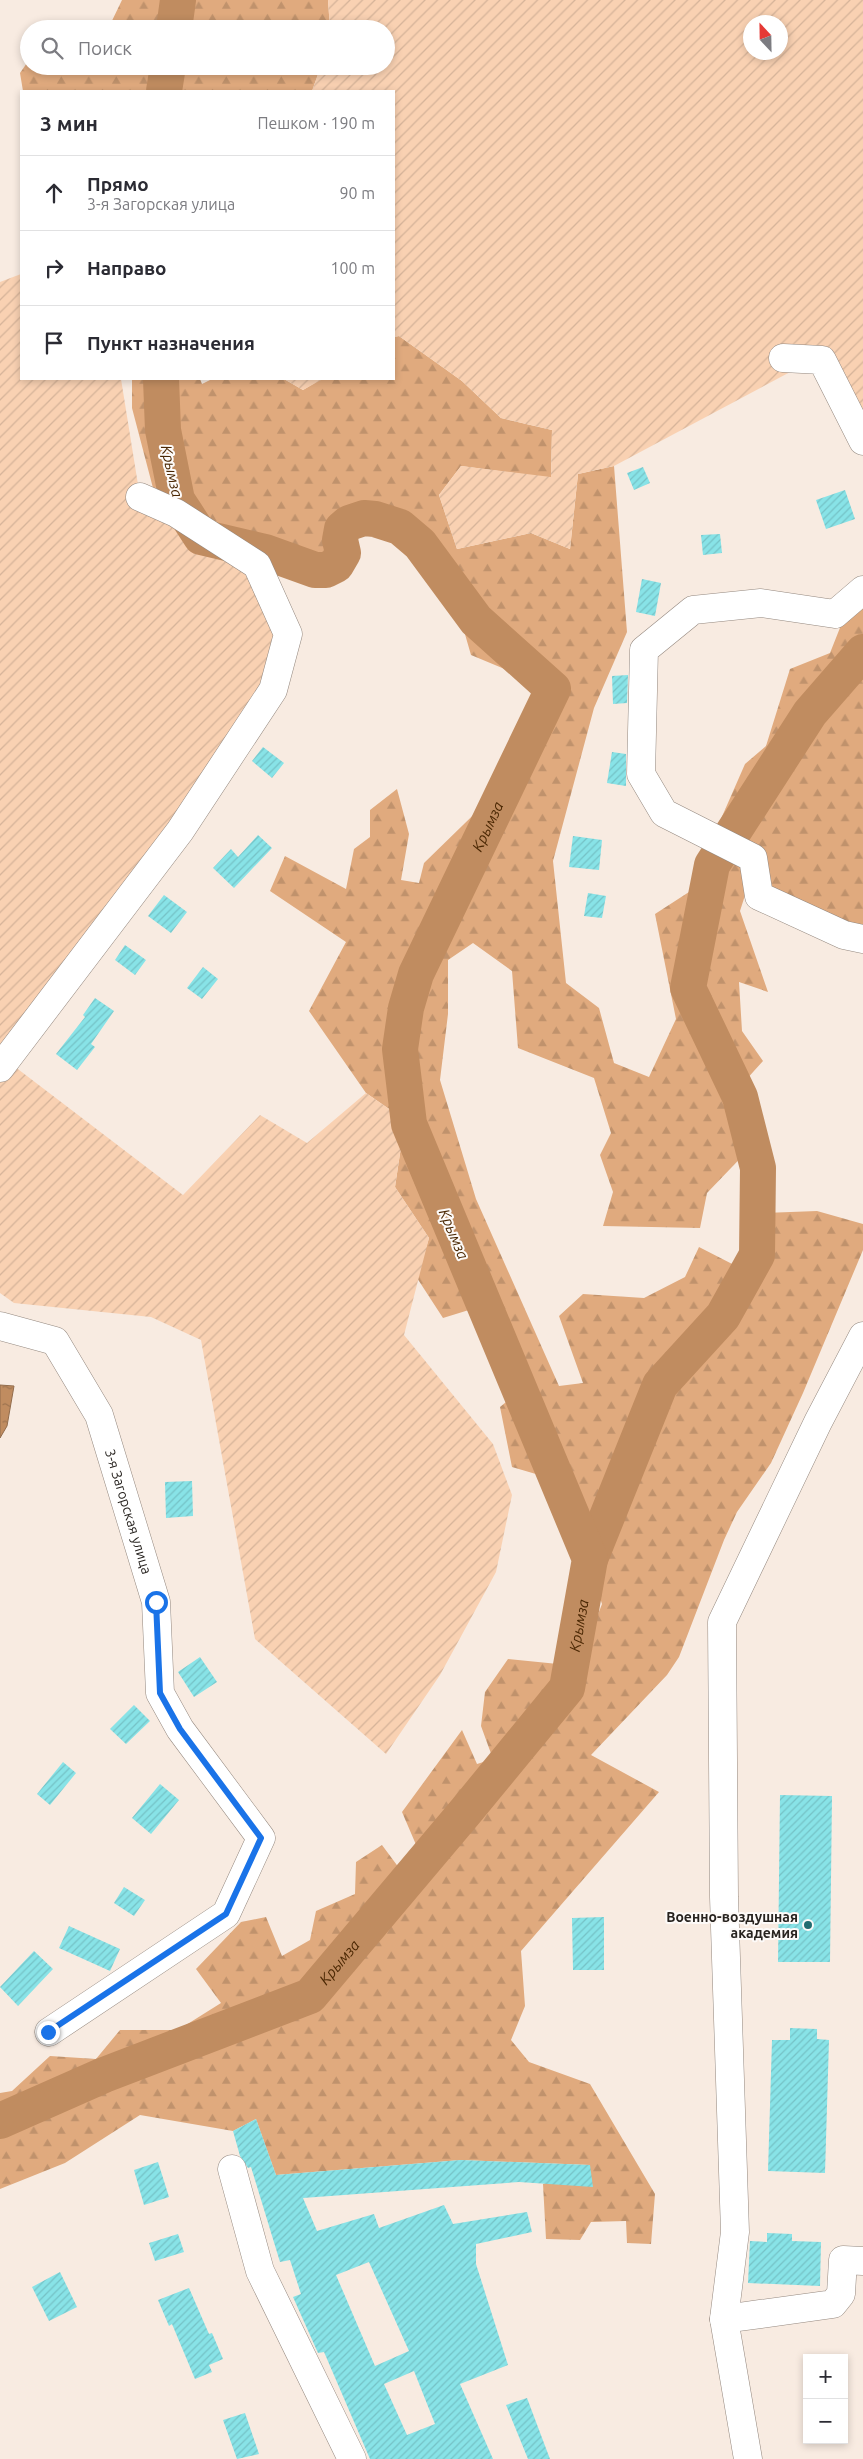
<!DOCTYPE html>
<html lang="ru">
<meta charset="utf-8">
<style>
:root{--surface:#fff;--page:#f7f7f7;--text:#2b2b33;--muted:#7c7c81;--line:#e1e1e2}
body{margin:0;font-family:Ubuntu,sans-serif;background:var(--page);color:var(--text)}
.controls{position:absolute;right:15px;bottom:15px;display:grid;overflow:hidden;border-radius:0px;box-shadow:0 2px 8px #0003}
.controls button{width:45px;height:45px;display:grid;place-items:center;padding:0;border:0;border-bottom:1px solid var(--line);background:var(--surface);color:var(--text);font:25px sans-serif}
.compass{position:absolute;left:743px;top:15px;width:45px;height:45px;border-radius:50%;background:var(--surface);box-shadow:0 2px 8px #0003;rotate:338deg}
.stop{position:absolute;width:15px;height:15px;margin:-11px;border:4px solid #1a73e8;border-radius:50%;background:#fff}
.stop.end{background:#1a73e8;border-color:#fff;box-shadow:0 1px 5px #0008}
.list{margin:0;padding:0;list-style:none}
h2{display:flex;justify-content:space-between;align-items:center;height:65px;margin:0;padding:0 20px;font-size:21px}
h2 small{font-size:16px;font-weight:400;color:var(--muted)}
.list li{display:grid;grid-template-columns:32px 1fr auto;gap:15px;align-items:center;box-sizing:border-box;height:75px;padding:0 20px;border-top:1px solid var(--line)}
.list b{display:block;font-size:19px;white-space:nowrap}
.list p{margin:0;font-size:16px;white-space:nowrap;color:var(--muted)}
.list em{font-size:16px;font-style:normal;color:var(--muted)}
.icon{flex:none;width:28px;height:28px;fill:none;stroke:currentColor;stroke-width:2;stroke-linecap:round;stroke-linejoin:round}
.map{position:relative;flex:none;width:863px;height:2459px;overflow:hidden}
.search{position:absolute;background:var(--surface);box-shadow:0 2px 8px #0003;left:20px;top:20px;width:375px;height:55px;display:flex;align-items:center;gap:12px;box-sizing:border-box;padding:0 18px;border-radius:28px;color:var(--muted);font-size:19px}
.panel{position:absolute;background:var(--surface);box-shadow:0 2px 8px #0003;left:20px;top:90px;width:375px;height:290px;border-radius:0px}
.map>svg:first-child{display:block}
.forest{fill:url(#forest-firs)}
.garden{fill:url(#garden-furrows);fill-rule:evenodd}
.water{fill:url(#water-ripples);stroke:#926c4c}
.lines{fill:none;stroke-linecap:round;stroke-linejoin:round}
.river{stroke:#c08c60;stroke-width:36}
.building{fill:url(#building-hatch);fill-rule:evenodd}
.minor-casing{stroke:#94887f;stroke-width:29}
.minor{stroke:#fff;stroke-width:28}
.route{stroke:#1a73e8;stroke-width:6}
.poi-dot{fill:#226d71;stroke:#fdfaf8;stroke-width:2}
.labels{text-anchor:middle;dominant-baseline:central;stroke-width:4;stroke-linejoin:round;paint-order:stroke}
.street-label{font-size:14px;fill:#27231f;stroke:#fdfaf8}
.poi-label{font-size:14px;font-weight:bold;fill:#27231f;stroke:#fdfaf8;text-anchor:end}
.water-label{font-size:15px;font-style:italic;fill:#4a2703;stroke:#fdfaf8}
</style>
<div class="map">
<svg width="863" height="2459" viewBox="0 0 863 2459">
<defs>
<pattern id="forest-firs" width="22" height="20" patternUnits="userSpaceOnUse" patternTransform="scale(1.25)"><rect width="22" height="20" fill="#e0aa7e"/><path d="M5 1l3.5 6h-7zM16 11l3.5 6h-7z" fill="#c0926c"/></pattern>
<pattern id="garden-furrows" width="10" height="10" patternUnits="userSpaceOnUse" patternTransform="scale(1.25)"><rect width="10" height="10" fill="#f9d1b2"/><path d="M-1 1l2-2M0 10L10 0M9 11l2-2" fill="none" stroke="#d5b399"/></pattern>
<pattern id="water-ripples" width="26" height="14" patternUnits="userSpaceOnUse" patternTransform="scale(1.25)"><rect width="26" height="14" fill="#c08c60"/><path d="M2 4q2-2 4 0t4 0M15 11q2-2 4 0t4 0" fill="none" stroke="#9c724f"/></pattern>
<pattern id="building-hatch" width="6" height="6" patternUnits="userSpaceOnUse" patternTransform="scale(1.25)"><rect width="6" height="6" fill="#88e3e7"/><path d="M-1 1l2-2M0 6l6-6M5 7l2-2" fill="none" stroke="#75c2c6"/></pattern>
</defs>
<rect width="100%" height="100%" fill="#f8ebe1"/>
<path class="forest" d="M122,0H328L330,29H108Z
M29,60V66H321L312,91H23L20,73Z
M399,336L462,381L501,418L552,430L551,478L461,466L439,495L457,549L531,533L570,549L578,474L614,466L627,632L594,708L553,861L566,983L599,1008L614,1063L649,1077L676,1019L655,914L689,892L745,764L766,746L790,669L830,653L851,600L863,586V930L770,896L756,861L740,911L768,992L739,982L742,1031L763,1061L735,1092L755,1143L707,1193L700,1228L603,1226L613,1192L600,1155L611,1133L594,1078L518,1048L512,971L473,943L448,960V1014L440,1080L476,1199L559,1386L583,1383L559,1316L583,1294L644,1298L685,1277L699,1247L740,1268L764,1213L817,1211L863,1224V1250L803,1393L771,1463L737,1512L724,1540L679,1657L667,1675L591,1755L659,1792L521,1951L525,2006L511,2040L529,2062L590,2084L655,2194L651,2244L627,2243L626,2221L591,2222L580,2240L546,2239L543,2184L590,2165L461,2160L276,2175L256,2119L233,2131L140,2115L65,2163L0,2189V2093L12,2091L50,2056L96,2059L120,2030H178L221,2003L196,1969L241,1922L266,1917L282,1956L310,1940L316,1911L355,1894L356,1862L382,1845L405,1876L426,1868L402,1812L462,1730L477,1764L493,1759L481,1726L485,1692L508,1659L578,1666L602,1604L563,1482L512,1467L500,1407L522,1389L498,1301L443,1318L417,1278L429,1238L395,1187L405,1120L366,1093L309,1011L346,942L270,891L285,856L346,889L354,849L370,837V810L397,789L409,834L401,880L419,883L424,863L502,787L530,764L553,689L471,655L447,572L370,531L323,554L255,567L190,530L174,487L153,488L132,408V379H200L202,384L212,379H284L303,390L321,379H394V337Z"/>
<path class="garden" d="M328,0H863V455L822,355L614,466L578,474L570,549L531,533L457,549L439,495L461,466L551,477L552,430L501,418L462,381L399,336L394,337V91H312L321,66H386V29H330ZM750,22H780V52H750Z
M21,274V379H121L140,497L257,565L288,634L273,690L6,1060L183,1195L260,1115L307,1143L366,1093L405,1120L395,1187L429,1238L404,1335L493,1444L512,1495L496,1572L440,1675L386,1754L255,1639L201,1340L151,1317L14,1303L0,1293V282Z
M284,379H321V380L303,390Z"/>
<path class="water" d="M0,1385L14,1386L7,1426L0,1438Z"/>
<g class="lines">
<g class="river">
<path d="M174,29L178,0"/>
<path d="M164,91L168,66"/>
<path d="M590,1559L660,1385L723,1316L757,1255L758,1168L740,1097L688,988L712,865L810,713L863,652"/>
<path id="s1" d="M0,2121L104,2075L310,1996L466,1811L567,1688L590,1559L409,1124L400,1049L406,1008L416,974L553,689L476,620L420,544L400,527L375,519L364,518L349,523L342,529L340,540L343,553L336,565L326,570H315L265,552L201,537L177,500L163,430L161,379"/>
</g>
</g>
<path class="building" d="M643,467L650,483L634,490L627,473Z
M845,490L855,519L826,529L816,500Z
M720,534L722,553L703,555L701,535Z
M642,579L661,583L655,616L636,612Z
M628,675L627,703L613,704L612,676Z
M263,747L284,763L272,778L252,761Z
M612,752L626,754V786L607,783Z
M258,835L272,848L234,888L213,868L231,849L238,857Z
M573,836L602,840L599,870L569,867Z
M588,893L606,896L602,918L584,916Z
M164,895L187,912L171,933L148,916Z
M125,945L146,960L135,975L115,960Z
M203,967L218,979L202,999L187,988Z
M95,998L114,1011L91,1044L95,1047L77,1070L56,1054L85,1017L83,1015Z
M192,1481L193,1516L166,1518L165,1482Z
M200,1657L217,1682L194,1697L178,1672Z
M134,1705L150,1721L126,1744L110,1729Z
M63,1762L76,1773L50,1805L37,1794Z
M160,1784L179,1800L151,1834L132,1818Z
M780,1795L832,1796L830,1962H778Z
M124,1887L145,1900L134,1916L114,1903Z
M604,1917V1970H573L572,1918Z
M69,1926L120,1949L110,1971L59,1948Z
M34,1951L53,1969L18,2006L0,1987Z
M790,2028L817,2029V2039L829,2040L825,2173L768,2171L772,2040H790Z
M256,2119L276,2175L461,2160L590,2165L593,2187L519,2182L303,2198L317,2231L374,2214L379,2228L444,2205L453,2224L527,2212L532,2232L476,2244V2264L508,2365L460,2384L493,2459H370L324,2352L318,2353L293,2297L301,2294L290,2260L280,2262L251,2167L248,2168L240,2156L233,2131ZM369,2262L409,2351L375,2366L336,2275ZM414,2371L435,2424L407,2435L384,2384Z
M158,2162L169,2197L144,2205L134,2170Z
M767,2233L792,2234V2241L821,2242L820,2286L748,2283L750,2241L767,2242Z
M178,2234L184,2252L155,2261L149,2243Z
M60,2272L77,2307L49,2321L32,2287Z
M189,2288L209,2334L212,2333L223,2359L209,2365L212,2372L195,2379L172,2324L169,2326L158,2300Z
M527,2398L550,2459H528L506,2405Z
M245,2413L259,2454L237,2459L223,2420Z"/>
<g class="lines">
<defs>
<g id="minor">
<path d="M783,358L822,360L863,441"/>
<path d="M863,590L835,614L761,603L693,610L644,650L641,774L664,813L753,858L759,896L844,935L863,939"/>
<path d="M0,1068L180,831L273,690L288,634L257,565L176,513L140,497"/>
<path id="s2" d="M0,1326L55,1341L99,1415L156,1602L160,1693L180,1729L261,1838L226,1914L49,2032"/>
<path d="M232,2169L260,2271L352,2459"/>
<path d="M724,2319L833,2304L841,2294L843,2260L863,2261"/>
<path d="M748,2459L724,2319L735,2232L724,1897L722,1622L818,1422L863,1336"/>
</g>
</defs>
<use href="#minor" class="minor-casing"/>
<use href="#minor" class="minor"/>
</g>
<g class="lines">
<path class="route" d="M48,2032L226,1914L261,1838L180,1729L160,1693L156,1602"/>
</g>
<circle class="poi-dot" cx="808" cy="1925" r="5"/>
<g class="labels">
<g class="street-label">
<text stroke="none"><textPath href="#s2" startOffset="244">3-я Загорская улица</textPath></text>
</g>
<g class="poi-label">
<text x="798" y="1917">Военно-воздушная<tspan x="798" dy="16">академия</tspan></text>
</g>
<g class="water-label">
<text transform="translate(172 471) rotate(77)">Крымза</text>
<text stroke="none"><textPath href="#s1" startOffset="1654">Крымза</textPath></text>
<text transform="translate(454 1234) rotate(67)">Крымза</text>
<text stroke="none"><textPath href="#s1" startOffset="799">Крымза</textPath></text>
<text stroke="none"><textPath href="#s1" startOffset="379">Крымза</textPath></text>
</g>
</g>
</svg>
<div class="controls">
<button>+</button>
<button>−</button>
</div>
<svg class="compass" viewBox="-18 -18 36 36"><path d="M0-13l5 13h-10z" fill="#e53935"/><path d="M0 13l5-13h-10z" fill="#7c7c81"/></svg>
<div class="stop" style="left:156px;top:1602px"></div>
<div class="stop end" style="left:48px;top:2032px"></div>
<div class="search"><svg class="icon" aria-label="search" viewBox="0 0 24 24"><circle cx="10" cy="10" r="6"/><path d="M15 15l6 6"/></svg>Поиск</div>
<section class="panel">
<h2>3 мин<small>Пешком · 190 m</small></h2>
<ul class="list">
<li><svg class="icon" aria-label="ahead" viewBox="0 0 24 24"><path d="M12 20V5M6 11l6-6 6 6"/></svg><div><b>Прямо</b><p>3-я Загорская улица</p></div><em>90 m</em></li>
<li><svg class="icon" aria-label="right" viewBox="0 0 24 24"><path d="M7 20v-9h11M14 6l5 5-5 5"/></svg><div><b>Направо</b></div><em>100 m</em></li>
<li><svg class="icon" aria-label="arrive" viewBox="0 0 24 24"><path d="M6 21V4h12l-3 4 3 4H6"/></svg><div><b>Пункт назначения</b></div></li>
</ul>
</section>
</div>
